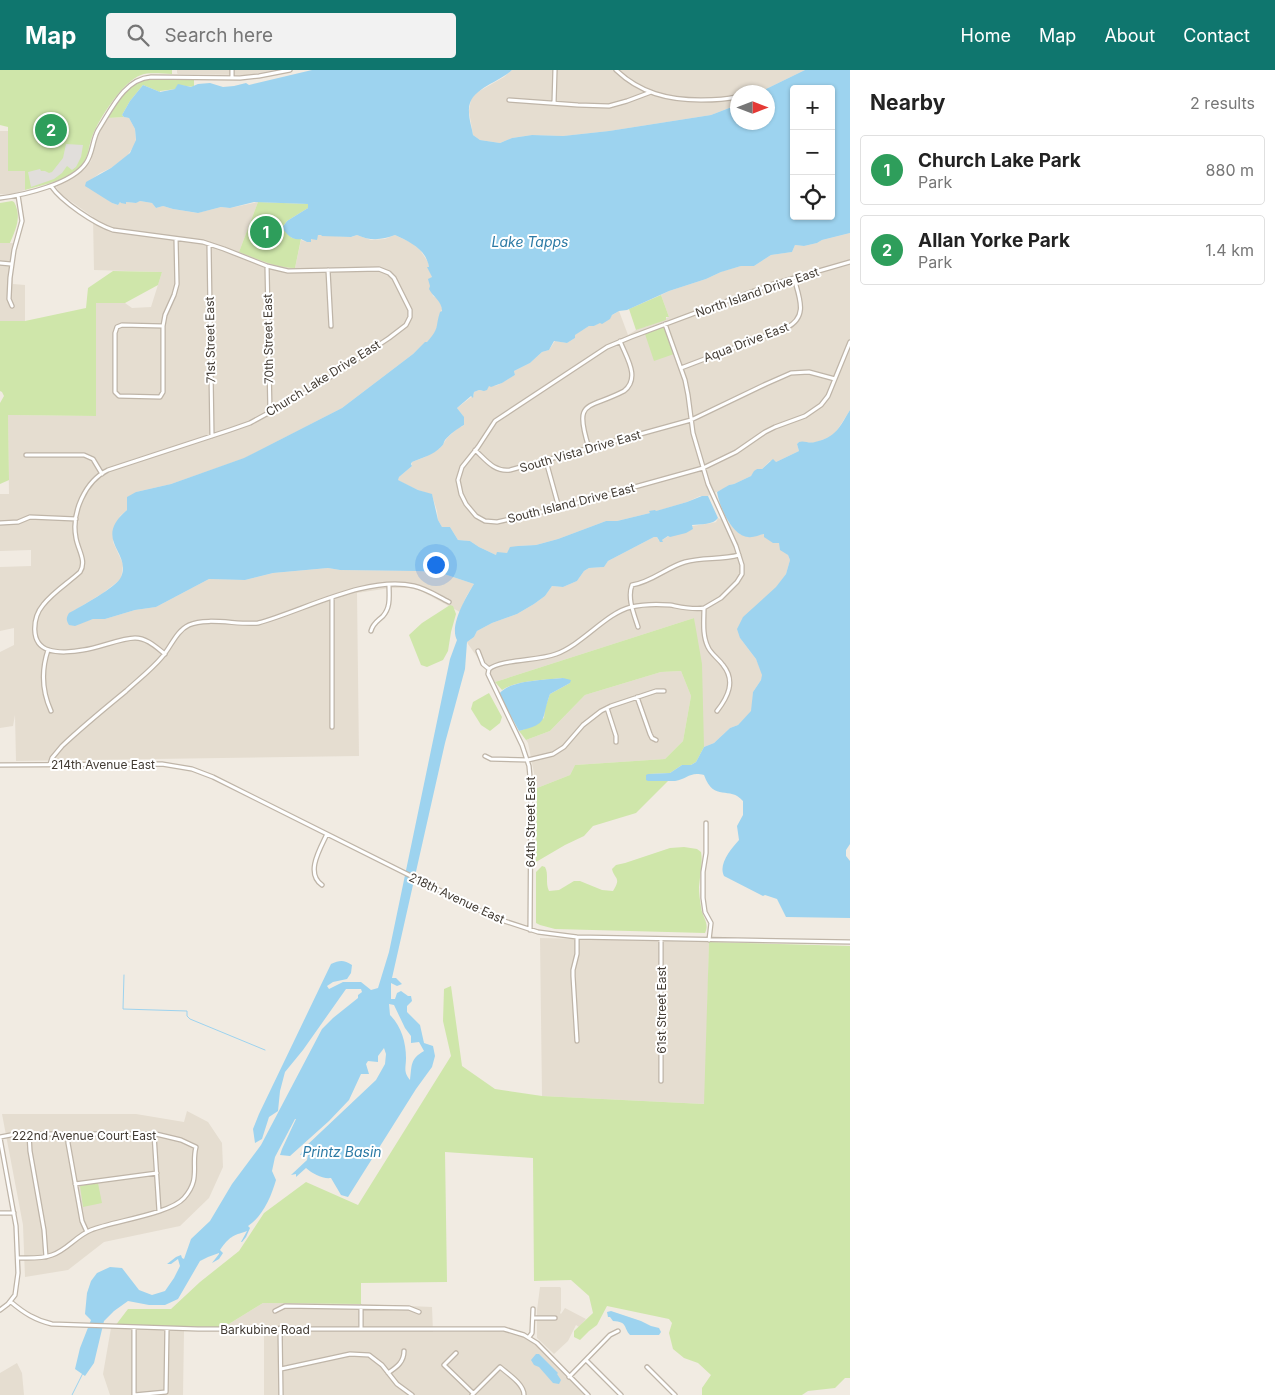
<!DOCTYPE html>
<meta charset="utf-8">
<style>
:root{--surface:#fff;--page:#f2f2f2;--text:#222;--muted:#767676;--line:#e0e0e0;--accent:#0f766e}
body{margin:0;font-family:Inter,sans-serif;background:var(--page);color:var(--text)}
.controls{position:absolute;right:15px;top:15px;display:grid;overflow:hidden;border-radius:5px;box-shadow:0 1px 4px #0004}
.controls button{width:45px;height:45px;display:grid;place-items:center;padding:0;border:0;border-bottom:1px solid var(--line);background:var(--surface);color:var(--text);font:25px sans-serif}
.compass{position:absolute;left:730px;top:15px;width:45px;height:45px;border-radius:50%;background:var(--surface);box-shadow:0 1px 4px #0004;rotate:90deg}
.you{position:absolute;left:435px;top:494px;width:18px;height:18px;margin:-12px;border:4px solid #fff;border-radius:50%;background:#1a73e8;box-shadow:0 0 0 8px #1a73e833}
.badge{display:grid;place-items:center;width:32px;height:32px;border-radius:50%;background:var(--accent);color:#fff;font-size:16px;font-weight:700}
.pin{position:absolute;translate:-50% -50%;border:2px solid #fff;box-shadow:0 1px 5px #0006}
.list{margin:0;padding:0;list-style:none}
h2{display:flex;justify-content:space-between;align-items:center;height:65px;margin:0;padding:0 20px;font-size:21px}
h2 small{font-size:16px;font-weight:400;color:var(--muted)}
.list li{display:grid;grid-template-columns:32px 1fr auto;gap:15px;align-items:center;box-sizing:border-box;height:70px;margin:0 10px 10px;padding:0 10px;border:1px solid var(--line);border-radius:5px}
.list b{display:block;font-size:19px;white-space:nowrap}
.list p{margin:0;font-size:16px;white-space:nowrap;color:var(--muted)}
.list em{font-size:16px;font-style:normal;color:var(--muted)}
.icon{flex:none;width:28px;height:28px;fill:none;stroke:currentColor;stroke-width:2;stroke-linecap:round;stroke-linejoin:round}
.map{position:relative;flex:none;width:850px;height:1325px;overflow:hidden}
header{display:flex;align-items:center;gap:30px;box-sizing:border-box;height:70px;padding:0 25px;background:var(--accent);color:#fff}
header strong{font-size:24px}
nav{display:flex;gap:28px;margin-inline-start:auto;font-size:18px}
.search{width:350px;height:45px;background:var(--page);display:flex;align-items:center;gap:12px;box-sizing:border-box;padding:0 18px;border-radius:5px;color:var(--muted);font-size:19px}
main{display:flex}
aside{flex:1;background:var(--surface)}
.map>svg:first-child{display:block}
.residential{fill:#e5ddd0}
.green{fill:#cfe6aa}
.parking{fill:#e1dedb}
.water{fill:#9dd3ef;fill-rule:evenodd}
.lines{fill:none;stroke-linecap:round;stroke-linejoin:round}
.stream{stroke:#9dd3ef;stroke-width:1}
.minor-casing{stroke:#bfb5a8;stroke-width:5.5}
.minor{stroke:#fff;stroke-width:3}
.labels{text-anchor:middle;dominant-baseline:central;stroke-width:4;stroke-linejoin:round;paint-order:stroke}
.street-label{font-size:12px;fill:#423b33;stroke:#fff}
.water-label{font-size:14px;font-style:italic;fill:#2c7aa5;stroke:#fff}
</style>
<header>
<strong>Map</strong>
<div class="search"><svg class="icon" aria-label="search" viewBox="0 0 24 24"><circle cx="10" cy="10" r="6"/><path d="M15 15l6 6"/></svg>Search here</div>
<nav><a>Home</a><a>Map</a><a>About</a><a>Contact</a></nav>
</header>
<main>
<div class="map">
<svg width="850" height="1325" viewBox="0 0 850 1325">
<rect width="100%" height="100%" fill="#f1ebe2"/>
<path class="residential" d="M177,0H277L247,5L178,4L177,3Z
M512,0H805L766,19L761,22H738L737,35L711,45L609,61L563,66L532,65L512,68L500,73L480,70L473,65L469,41L471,29L476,23L504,7Z
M124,47L129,48L135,59L136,73L127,86L111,98L100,103L92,109L88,118L94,120L112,133L118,135L120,132L122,133L126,132L135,133L140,131L152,133L156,138L163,136L173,139L197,143L221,137L230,138L258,132L239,182L295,198L301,170L307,172L318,165L352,167L357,165L371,170L385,169L395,165L412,173L420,180L428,192L429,197L428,198L432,207L430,217L433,226L437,228L441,234L442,239L435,264L427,272L425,273L413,284L342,338L245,388L171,414L136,422L127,440L120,446L113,472L123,494L121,509L103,523L70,543L75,555L93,549H105L135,540L156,537L209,509L245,510L273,503L328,498L340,500L416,501L438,502L474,514L466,527L460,542L421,521L410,518H390L357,523L359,686L16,691L15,645L13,656L0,658V582L14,575V558L0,561V497L31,496V480L0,481V424H9L8,345L96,346V233H125L132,238L151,237L162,202L94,200L93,147L62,125L56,117L85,99L91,91L97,66L108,48Z
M0,61H8V100L25,101V120L12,124H0Z
M850,163V340L836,362L832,366L814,373L799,372L797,374L799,381L776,392L770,391L762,399H757L751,406L734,414L729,415L723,419L708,426H700L687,432L650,443L617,451H606L558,469L536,475L518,476L507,483L496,485L479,477L470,471L458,470L450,457H442L438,450L437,441L432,425L418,420L397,410L399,407L412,396V392L425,387L440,378L442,376L447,368L459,357L463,356L464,355L463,346L457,338L474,325V322L479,320L482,321L489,315L494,316L498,315L515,305L514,301L530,293L542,282L549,280L555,271L567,273L575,268L574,265L589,256H594L619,241L628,265L636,260L643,257H645L669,247L661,225L669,221L706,209L723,201L741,196H754L771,185L792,182L795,175L804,176L817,173L822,170Z
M0,173H13V214L25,215V251H0Z
M718,448L729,453L740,464L748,467L764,464L779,473L788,485L790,490L786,504L740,568L756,589L763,605L761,610L753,622L752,641L738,655L730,658L714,673L704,677L703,675L694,548L495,612L468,574L467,572L474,567L477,561L492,553L517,544L534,534L545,526L552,516L563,517L577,511L584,501L589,498L604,497L608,491L654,467H657L659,471L662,470L669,466L693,459L692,456L712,453L716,452Z
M681,601L691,626L683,671L665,689L575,695L570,705L537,718L528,673L526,670L550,661L585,625L661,602Z
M540,868L709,872L705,1034L542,1026Z
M187,1041L208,1052L222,1073L223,1097L209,1128L180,1156L104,1172L68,1200L25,1207L23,1155L2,1044H136L184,1052Z
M540,1217H560L561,1218V1240L560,1243L561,1244L565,1238L586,1249L579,1257L576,1255L568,1271L554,1284L537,1268V1240Z
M263,1233L361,1234L432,1237L433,1262L498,1261L507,1262L521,1266L537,1276L586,1325H264V1255L224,1257Z
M111,1258L184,1261L183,1325H110L103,1304Z
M17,1293L22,1303L24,1325H0V1303Z"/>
<path class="green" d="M0,0H172V4C162,4 150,2 141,5C123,11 98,50 92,67C88,78 89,87 81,96C67,110 44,115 25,120V101H8V57L0,55Z
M194,8V17L185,16L180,15L176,19L160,21V22L143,15L130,31L122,45L124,47L108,48C114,39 120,27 129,19C144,4 174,9 194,8Z
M12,131L14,132C22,146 16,159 10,173H0V133Z
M258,132L309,134L308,138L287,151L282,158L292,168L301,169L295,198C275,197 257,189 239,182Z
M113,201L162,202L158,215L125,233H96V346L8,345L9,410L0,414V333L4,326L2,322L0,321V251H25L86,238L88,218Z
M661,225L669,247H666V250L636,260L629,239Z
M662,257L665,259L674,284L654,291L645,264Z
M450,535L453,536L456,544L451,562L448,581L443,590L427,597L421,595L409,565L422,553Z
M694,548L702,594L704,677L696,692L691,695H682L670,703L648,704V711H668L636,743L593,756L584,766L565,775L536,792L537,718L570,705L575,695L665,689L683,671L691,626L681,601L661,602L585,625L550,661L526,670L519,661L525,659L544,648L545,638L550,624L570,613L563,608C545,610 517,610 502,620L495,612Z
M489,623L502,647L500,653L490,661L481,655L471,639L473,632Z
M684,777L697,779L701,782C703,793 700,805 699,817C699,824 700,831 701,837C702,847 710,853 705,863L555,859L540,855L536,853V802L542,796L545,797C549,804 545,813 549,821L559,820L574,811H580L602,820L613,821C622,807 614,809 612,799L616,795L625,793L670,778Z
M709,872L850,876V1308H845L835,1318L808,1321L802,1325H702V1318L711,1305L698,1293L684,1288L673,1279L669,1263L672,1253L669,1249L607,1236L597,1255L589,1261L580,1270L574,1267V1261L593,1243L589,1226L571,1210L534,1211L533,1088L445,1082L447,1212L361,1213V1234L263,1233L224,1257L115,1256L128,1239H171L200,1212L239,1181L264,1143L306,1112L358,1135L451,986L443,951L444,919L451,916L462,996L495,1019L542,1026L704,1034Z
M98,1113L102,1133L83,1137L80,1116Z"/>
<path class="parking" d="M66,74L83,75L81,87L76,97L72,100L67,96L62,103L54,109L31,117L28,102L40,99L41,101H45L49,103L52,102L63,88Z"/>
<path class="water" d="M312,0H512C497,14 467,19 469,42C469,50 472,58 473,65L480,70L500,73L512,68L532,65L563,66L609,61L711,45L737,35L738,52H768V22H761L766,19L805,0H850V163L822,170L817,173L804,176L795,175L792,182L771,185L754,196H741L721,202L706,209L669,221L627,240L619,241L612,245L610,249L602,254L600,253L594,256H589L575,265V268L567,273L554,271L549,280L542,282L530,293L514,301L515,305L502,313L491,317L489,316L487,320L484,321L479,320L474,322L473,328L471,326L457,338L464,347V355C458,358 449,365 445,370C443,374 444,374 441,377C433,385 422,388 412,392L411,394L412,396L399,407L398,410L418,420L432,424L438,450L442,457H450L458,470L470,471L479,477L496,485L497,482L507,483L510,477L518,476L536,475L558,469L606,451H617L650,443L649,441L655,440L656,441L687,432L702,426H708L718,448C713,455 701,454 692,455L693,459L686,463L670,467L668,466L662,470L663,472H660L657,467H654L608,491L604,497L589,498L584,501L577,511L563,517L552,516L545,526L534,534L517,544L492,553L477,561L474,567L467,572L465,599L445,673L392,908H396L402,914L397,916L391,913V929H395L397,923L401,921L408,926H411L412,931L407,936V942L420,955L424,973L433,976L435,986L432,997L416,1019L348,1127L341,1125L331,1108C322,1109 313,1104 306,1098L296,1107V1104L291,1105L307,1090L308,1085H300L305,1077L376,1010L385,994L386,984L384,978L378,986V992L368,991L366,994L369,1004H361L349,1030L329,1051L290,1086L280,1085L282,1079L296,1049H295L275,1087L272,1101L276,1110C271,1127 263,1146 248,1156L250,1158L246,1167L242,1172H241L247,1161C232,1166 230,1166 220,1180L223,1183L219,1189L212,1193L219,1184V1183L208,1187L200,1191L178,1229L165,1235H149L128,1231L114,1241L104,1251L94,1293L85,1306L75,1299L80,1278L91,1250L85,1244L87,1223L91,1211L97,1203L110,1197L122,1198L139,1220L152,1225L165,1221L174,1208L180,1196L178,1189L171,1194H167L176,1187L181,1185L182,1188L184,1189L191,1169L210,1151L232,1114L261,1075L322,959L333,948L358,928V925L362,922L361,919H346L303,980L285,1002L280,1021L278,1041L269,1047L262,1069L255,1073L253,1059L259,1044L331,894C340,890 344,890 352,895L351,903L347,909L333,912L327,916L329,919L343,912H361L371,920L378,918L389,882L450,589L457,570C449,556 466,527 474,514L438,502L416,501L340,500L328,498L273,503L245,510L209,509L156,537L135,540L105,549H93L75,556L69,555C66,550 66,548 69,543C80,537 117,517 121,507C132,482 92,470 127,440V427L136,422L171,414L244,388L342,338L413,284L425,272H427C440,258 435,257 440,242L442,241C442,231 433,227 429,219L430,216L428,209L432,207L427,197H429C426,179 410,172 395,165C382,170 370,171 357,165L351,167L321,166L322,165H318L317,170L311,169V172H307L301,169C292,171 287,164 282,158L287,151L308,138V134L254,132L230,138L221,137L198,143L173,139L163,136L156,138L152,133L140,131L136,133L126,132V134L121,133L120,132L118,135L112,133L85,116L86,112L111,98L130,83L136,70L135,59L129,48L124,47L122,45L130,31L143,15L160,22L175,19L176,17L178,14L191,17L198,14L210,13L223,17L234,16L246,13L249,15ZM794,19H831V146H794ZM389,934L394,935L405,958L411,966V973L419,972L424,981C410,989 412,995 410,1010C403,1001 406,998 406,988C406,972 401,956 390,945Z
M850,340V774L846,780V786L850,791V848L786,847L777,829L765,825L763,826L724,806C718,794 731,779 739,770L737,756L743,745V731C730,715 714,733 704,705C690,701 687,709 675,711H648L646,710V705L648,704L670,703L682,695H691L696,692L704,677L714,673L730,658L738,655L751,641L753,622L761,610L762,605L756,589L740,568L737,559L743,547L776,517L786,504L790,490L788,485L780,480L779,473H773L764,467V464C759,465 753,468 748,467C732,466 719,436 717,422L729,415L734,414L751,406L754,401L757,399H762L773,389L776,392L799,381L797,374L799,372C804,370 809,374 815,372C836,367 839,358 850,340Z
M563,608L571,610L570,613L550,624C540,651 550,653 519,661L499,624C509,610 546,610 563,608Z
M611,1241L641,1251L651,1256L659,1258L661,1262L659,1265H630C623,1257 628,1252 613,1251L610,1247H608L607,1242Z
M536,1284H539L558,1303L557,1304L561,1310L559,1314L553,1313L539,1297L534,1295L531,1290Z"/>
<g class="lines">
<path class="stream" d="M124,905L123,939L187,941V946L190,949L265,980
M72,1325L83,1303"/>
<defs>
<path id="minor" d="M616,0C640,23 668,30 701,30C713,30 724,30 736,27
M232,8V0
M509,30L578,35L609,36L627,31L651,22
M554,33L555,0
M51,116C62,132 95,154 113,160L203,172L224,179L267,196L288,201L379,199L389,203L394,208L410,240V247L406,255L389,268L314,318L250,353L230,360L108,400C85,411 71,443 76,468C78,480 87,491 80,502C68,513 53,522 43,535C33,547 29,574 49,580C58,583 73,582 83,580C99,578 121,568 135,568C147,568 156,577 165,584
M0,128C24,125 72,114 86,93C93,83 92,71 98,60C111,40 124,9 151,7L240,8L259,6L290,0
M209,174L212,366
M850,192L770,215L631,267L607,277L495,351L478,377L462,397L458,410L461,424L466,434L476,446L485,451L497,452L559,438L703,398L736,382L765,362L775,357L805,346L821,335L828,326L850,272
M0,193L11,194
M267,196L270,342
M328,200L331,256
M12,236L9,229L10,208L14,180L22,151L18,125
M665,254L685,310L688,325L693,363L708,414L736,476L742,495V504L737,512L721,528L704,538C704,550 702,565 708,577C711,584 718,588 723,595C736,611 728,627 717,641
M163,256L122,255L117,257L115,263V322L119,326L160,327L163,322V256L165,245L174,225L177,214L176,169
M681,298L786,258C809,247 799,227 794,208
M589,378C573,328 588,340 624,321C641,308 626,287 620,271
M475,380C486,390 494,402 510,400L691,350L766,314L791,303L809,302L835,309
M26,385H84L93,389L102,404
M546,391L559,438
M0,453L18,452L30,447L76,449
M332,528V657
M638,557C634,544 627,528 632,515C652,512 667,497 685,492C703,487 721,490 739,485
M371,561C373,553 378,551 383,546C391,537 389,526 389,515
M48,580C41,601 42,621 51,641
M478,581L483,594L489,599L488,604L522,675L529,696L531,718L530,860
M489,599C502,589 538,591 556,584C583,574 606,543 631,537C644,534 657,534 670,535C681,537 693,540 704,538
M637,627L650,664L652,668L656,670
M607,638L616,666V672
M485,686L491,689L528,690L553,684L564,677L583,655L601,641L611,636L656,621H664
M50,694L52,688L62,676C82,657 104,639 126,621C138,610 152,599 162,587C171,577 176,561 189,555C207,547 238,555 258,553C303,541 367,505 414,516C427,519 437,526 449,532
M0,695L162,694L192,699L213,707L495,848L538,862L577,867L850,872
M706,753V783L703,802V828L705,842L711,853L709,870
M322,815C305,803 320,779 327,764
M577,971L573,906V900L577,884V867
M661,1011V869
M29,1064L30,1081L44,1160L46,1187
M68,1064V1073L82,1151L87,1162
M154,1064L159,1141
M0,1067L16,1064H156L181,1070L196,1077C191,1096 201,1109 184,1128C170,1144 113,1151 91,1160C76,1166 67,1180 52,1185C41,1189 29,1188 18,1188
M75,1114L157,1103
M0,1143H14
M11,1232C24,1243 35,1250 52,1254L198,1259H504L524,1265L537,1273L588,1325
M361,1237V1259
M0,1240L8,1234L15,1225L18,1203L16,1156L0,1068
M275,1241L285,1236L409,1238L419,1242
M533,1248H555
M134,1257V1325L166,1322L167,1258
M280,1258L281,1325
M529,1267L532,1263L533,1239
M456,1283L444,1295L473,1323
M586,1290L621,1325
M647,1297L675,1325
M281,1299L350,1284L369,1285L382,1295L397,1314L412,1325
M388,1303C397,1297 404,1292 404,1281
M569,1307L610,1265L618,1261
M472,1325L500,1297C508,1304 524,1314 524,1325"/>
</defs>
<use href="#minor" class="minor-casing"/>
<use href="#minor" class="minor"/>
</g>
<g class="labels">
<g class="street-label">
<text transform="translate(757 222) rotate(-19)">North Island Drive East</text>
<text transform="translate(268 269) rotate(-91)">70th Street East</text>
<text transform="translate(210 270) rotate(-91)">71st Street East</text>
<text transform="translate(746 272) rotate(-21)">Aqua Drive East</text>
<text transform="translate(323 308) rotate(-32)">Church Lake Drive East</text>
<text transform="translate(580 381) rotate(-16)">South Vista Drive East</text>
<text transform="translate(571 433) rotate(-14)">South Island Drive East</text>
<text x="103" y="694">214th Avenue East</text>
<text transform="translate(530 752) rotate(-90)">64th Street East</text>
<text transform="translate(457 828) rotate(25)">218th Avenue East</text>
<text transform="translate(661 940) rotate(-90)">61st Street East</text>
<text x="84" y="1065">222nd Avenue Court East</text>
<text x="265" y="1259">Barkubine Road</text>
</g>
<g class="water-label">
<text x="530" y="171">Lake Tapps</text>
<text x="342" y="1081">Printz Basin</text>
</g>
</g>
</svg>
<div class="controls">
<button>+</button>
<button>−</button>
<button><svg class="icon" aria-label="locate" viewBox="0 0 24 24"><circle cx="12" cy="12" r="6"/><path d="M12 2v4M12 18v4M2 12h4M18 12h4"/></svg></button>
</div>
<svg class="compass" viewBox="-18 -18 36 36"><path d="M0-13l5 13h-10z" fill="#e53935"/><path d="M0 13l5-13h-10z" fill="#767676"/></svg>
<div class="you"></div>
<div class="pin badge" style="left:266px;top:162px;background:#2e9e5b">1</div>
<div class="pin badge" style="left:51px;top:60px;background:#2e9e5b">2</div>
</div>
<aside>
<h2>Nearby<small>2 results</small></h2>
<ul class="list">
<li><span class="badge" style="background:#2e9e5b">1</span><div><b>Church Lake Park</b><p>Park</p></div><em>880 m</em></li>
<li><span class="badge" style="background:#2e9e5b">2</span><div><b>Allan Yorke Park</b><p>Park</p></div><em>1.4 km</em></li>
</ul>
</aside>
</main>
